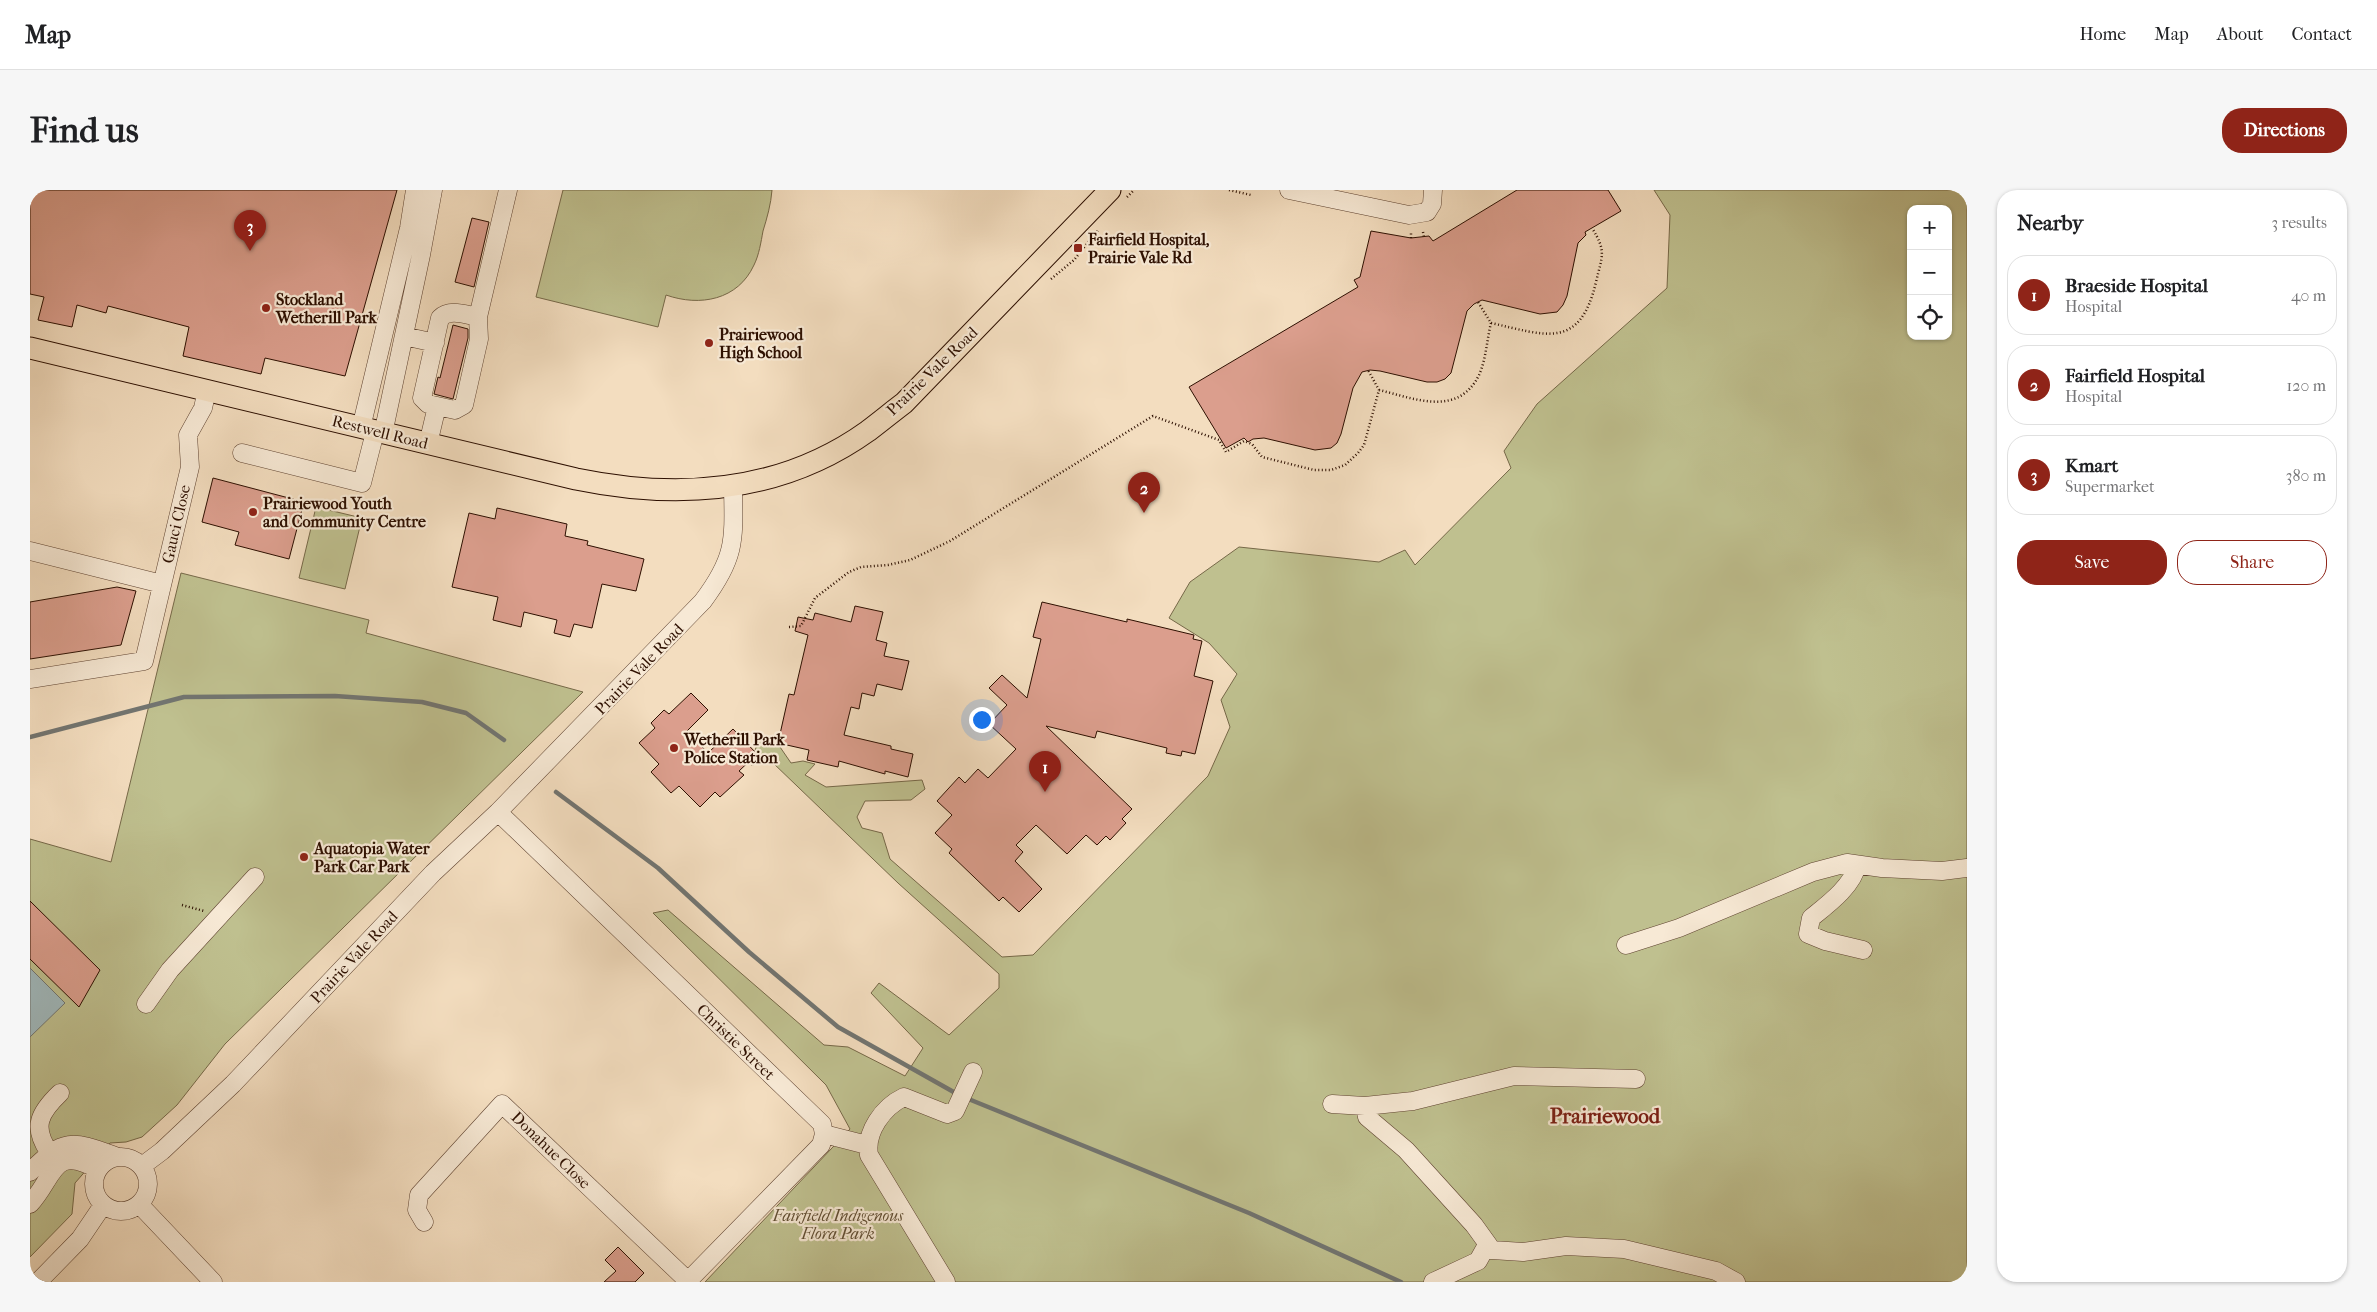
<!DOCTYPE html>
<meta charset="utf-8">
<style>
:root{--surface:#fff;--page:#f6f6f6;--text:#202124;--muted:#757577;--line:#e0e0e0;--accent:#8f2418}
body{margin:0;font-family:"IM FELL French Canon",serif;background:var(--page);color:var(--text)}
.controls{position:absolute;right:15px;top:15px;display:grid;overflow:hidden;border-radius:10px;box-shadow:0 1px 4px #0004}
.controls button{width:45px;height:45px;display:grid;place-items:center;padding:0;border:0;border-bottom:1px solid var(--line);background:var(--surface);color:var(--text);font:25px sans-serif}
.you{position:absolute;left:951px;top:529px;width:18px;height:18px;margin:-12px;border:4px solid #fff;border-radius:50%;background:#1a73e8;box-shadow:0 0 0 8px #1a73e833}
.badge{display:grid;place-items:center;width:32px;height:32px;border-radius:50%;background:var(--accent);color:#fff;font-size:16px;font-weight:700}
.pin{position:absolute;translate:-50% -41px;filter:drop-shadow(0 1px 2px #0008)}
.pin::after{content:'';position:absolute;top:26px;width:18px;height:15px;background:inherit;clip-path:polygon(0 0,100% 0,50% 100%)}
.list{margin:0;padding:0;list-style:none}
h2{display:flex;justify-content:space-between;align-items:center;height:65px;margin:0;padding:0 20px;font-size:21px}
h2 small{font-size:16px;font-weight:400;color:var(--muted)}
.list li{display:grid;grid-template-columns:32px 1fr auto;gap:15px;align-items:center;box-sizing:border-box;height:80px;margin:0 10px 10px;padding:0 10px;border:1px solid var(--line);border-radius:20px}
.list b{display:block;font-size:19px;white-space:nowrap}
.list p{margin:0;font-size:16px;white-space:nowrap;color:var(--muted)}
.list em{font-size:16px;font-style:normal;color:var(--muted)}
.actions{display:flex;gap:10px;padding:15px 20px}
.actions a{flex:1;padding:11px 0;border:1px solid var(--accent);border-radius:20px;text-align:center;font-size:18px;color:var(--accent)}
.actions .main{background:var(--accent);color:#fff}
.icon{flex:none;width:28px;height:28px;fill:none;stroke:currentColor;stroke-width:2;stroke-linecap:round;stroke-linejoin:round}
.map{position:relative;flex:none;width:1937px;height:1092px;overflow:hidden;border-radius:20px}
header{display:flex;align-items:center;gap:30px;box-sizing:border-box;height:70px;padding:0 25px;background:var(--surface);border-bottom:1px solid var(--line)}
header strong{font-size:24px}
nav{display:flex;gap:28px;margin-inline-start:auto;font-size:18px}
.intro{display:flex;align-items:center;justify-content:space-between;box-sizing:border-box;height:120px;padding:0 30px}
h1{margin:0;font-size:35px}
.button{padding:12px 22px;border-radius:20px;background:var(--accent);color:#fff;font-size:18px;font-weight:700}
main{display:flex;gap:30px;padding:0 30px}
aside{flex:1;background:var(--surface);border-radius:20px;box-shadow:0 1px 4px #0004}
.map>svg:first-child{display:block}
.green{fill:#bfc08f;stroke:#766848;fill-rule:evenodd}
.water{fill:#a0b9bd;stroke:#727571}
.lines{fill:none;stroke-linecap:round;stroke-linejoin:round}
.stream{stroke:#727571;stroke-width:4.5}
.building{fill:#db9e8d;stroke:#2d0f00}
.minor-casing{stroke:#5e4230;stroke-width:19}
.major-casing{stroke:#2d0f00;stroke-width:23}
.path{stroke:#2d0f00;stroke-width:2.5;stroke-dasharray:1 2.5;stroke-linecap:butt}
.minor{stroke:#f7e9d5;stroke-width:18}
.major{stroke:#f3ddbf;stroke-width:21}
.poi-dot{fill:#8f2418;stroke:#f7e9d5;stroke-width:2}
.labels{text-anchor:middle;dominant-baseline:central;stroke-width:4.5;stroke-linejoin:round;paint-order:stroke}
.poi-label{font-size:16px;font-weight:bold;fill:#2d0f00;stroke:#f7e9d5;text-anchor:start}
.street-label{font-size:16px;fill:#2d0f00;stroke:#f7e9d5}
.park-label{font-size:16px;font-style:italic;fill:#604d32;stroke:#f7e9d5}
.district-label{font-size:21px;font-weight:bold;fill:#7a1f14;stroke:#f7e9d5}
</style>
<header>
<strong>Map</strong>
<nav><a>Home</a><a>Map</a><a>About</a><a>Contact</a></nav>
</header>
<div class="intro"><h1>Find us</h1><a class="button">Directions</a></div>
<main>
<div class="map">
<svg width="1937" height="1092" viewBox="0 0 1937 1092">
<rect width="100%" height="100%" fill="#f3ddbf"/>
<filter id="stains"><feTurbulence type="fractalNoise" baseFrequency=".004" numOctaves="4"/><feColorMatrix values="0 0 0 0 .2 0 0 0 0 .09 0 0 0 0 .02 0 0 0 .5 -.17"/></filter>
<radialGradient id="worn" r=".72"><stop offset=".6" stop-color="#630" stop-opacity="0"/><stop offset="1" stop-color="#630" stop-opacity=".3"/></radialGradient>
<path class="green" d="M533,0H742C741,14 737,28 733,41C731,52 729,65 724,75C708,110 670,117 636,105L628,137L506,107Z
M1624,0H1937V1092H675L820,939L796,895L623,723L638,720L794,855L818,857L875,886L893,858L841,803L849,793L919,845L969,798V784L868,693L742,572L721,575L727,554L736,546L750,557L761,573L773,571L785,574L775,585L796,597L892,590L895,599L881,610L835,611L827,627L832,638L852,643L860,669L972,767L1003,765L1178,586L1200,537L1191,510L1207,484L1179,453L1139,428L1160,392L1209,357L1349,372L1375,360L1385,375L1481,278L1474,261L1507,214L1637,98L1640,25ZM1881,19H1918V146H1881Z
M286,317L332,328L315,399L269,388Z
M151,383L339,430L336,443L553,502L195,854L147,915L112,947L96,952L80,953L45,993L42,1024L0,1067V649L81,672Z"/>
<path class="water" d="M0,778L35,813L0,847Z"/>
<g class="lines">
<path class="stream" d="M0,547L154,507L305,506L392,512L436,523L474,550
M526,602L628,678L719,762L808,837L929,905
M936,908L1219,1023L1371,1092"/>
</g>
<path class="building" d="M0,0H367L315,186L235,168L231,184L153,166L159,137L78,116L76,123L47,115L42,137L8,130L14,107L0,104Z
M1487,0H1578L1591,21L1555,42L1556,45L1548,53L1537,106L1533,115L1527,122L1510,124L1452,110L1444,114L1437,121L1421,183L1415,189L1407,192H1397L1350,181L1340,180L1332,182L1323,198L1311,244L1307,253L1301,258L1285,260L1234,248L1223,249L1218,252L1214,248L1196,258L1159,197L1328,97L1324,90L1330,87L1341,41L1381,48L1399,46L1403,51Z
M442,28L459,32L444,97L425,92Z
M423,135L438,139V148L423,209L404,204L408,187L410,188Z
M183,288L274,312L259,369L205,355L209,342L172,332Z
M467,318L537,334L535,346L558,351L557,355L614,369L606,401L572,394L562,438L544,434L540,447L524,443L527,430L494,422L491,437L463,430L468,407L422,397L439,323L465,329Z
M87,397L106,401L91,455L0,469V412Z
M1012,412L1097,432V429L1164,445L1163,449L1172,451L1164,486L1183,491L1165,564L1152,561L1151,566L1136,563L1137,558L1067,541L1065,548L1016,536L1102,619L1092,629L1096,633L1080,650L1076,646L1067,655L1056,645L1037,664L1006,635L986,655L993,662L985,671L1012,699L989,722L973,707L969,711L919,663L922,659L905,643L922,625L907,611L929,587L935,593L948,579L958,588L986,559L959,534L977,515L959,498L972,485L997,508L1011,449L1003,447Z
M825,416L853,422L846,450L857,453L854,466L879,471L872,500L847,494L844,506L832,503L829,519L821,517L814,545L861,556V559L883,564L878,587L855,581V584L809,571L808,577L777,570L779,560L748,553L759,504L764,505L778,445L765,441L768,427L783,430L785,423L821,432Z
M661,503L678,520L657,541L678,563L703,539L727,564L709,581L714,585L690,607L685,602L670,617L649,596L641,603L621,582L629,574L609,553L625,538L621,533L634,520L639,524Z
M0,711L70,780L49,817L0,769Z
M588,1057L614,1083L605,1092H574L586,1081L575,1070Z"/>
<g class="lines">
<defs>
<path id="minor" d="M1259,0L1379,25L1397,22L1402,14L1403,0
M448,127C436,125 420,118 410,128L392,208L398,214L425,220L434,215L449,149L448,127L478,0
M374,146L405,153
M331,238L379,38L385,0
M353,244L391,65L403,0
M398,254L407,216
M212,263L332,293L345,242
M0,361L132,394
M0,489L114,471L160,277L158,245L173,218L177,200
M468,622L792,934L794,944L791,955L657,1092
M1827,675C1823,696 1797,715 1781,728L1778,744L1795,751L1833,760
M1596,755L1649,738L1783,682L1817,673L1852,678L1912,681L1937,678
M116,814L140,780L225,687
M1302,914L1335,916L1383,911L1484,886L1606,889
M1335,916L1337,927L1376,960L1444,1035L1462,1060L1493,1062L1536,1056L1594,1059L1686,1081L1706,1092
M794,944L837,955
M19,962C2,937 9,923 30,903
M64 994a27 27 0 1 1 54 0a27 27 0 1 1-54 0Z
M112,976L132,961L203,894L403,683L468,622L673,411C706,367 704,350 703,297
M0,982C35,946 43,951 88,967
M0,1014C25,987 22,954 67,979
M109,1014L183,1092
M394,1032L387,1020L389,1005L472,914L658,1091
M8,1092L50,1049L73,1015
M916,1092L839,965C835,942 853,917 874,907L917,924L925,921L943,882
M1403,1092L1448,1071L1457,1055"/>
<path id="major" d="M0,158L546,289C648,310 750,304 838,241C850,232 862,222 874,213L1080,0"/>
</defs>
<use href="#minor" class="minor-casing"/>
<use href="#major" class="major-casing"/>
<path class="path" d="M1199,0L1221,5
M1097,7L1104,0
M1393,42L1394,48
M1381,48V43
M1021,89L1044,70L1069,39
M1461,133C1515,145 1550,161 1566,92C1572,66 1577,62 1562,38
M1349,200C1383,208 1428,228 1449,185C1456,170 1457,149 1461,133L1448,112
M759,437L771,436L785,408L819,382L831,377L858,375L880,370L920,351L1123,226L1189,250L1196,262L1214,251L1222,254L1232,267L1284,280H1301L1315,275L1328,263L1334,255L1349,200L1338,180
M152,715L174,721"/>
<use href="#minor" class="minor"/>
<use href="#major" class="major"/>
</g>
<g class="poi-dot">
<rect x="1043" y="53" width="10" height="10" rx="2.5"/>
<circle cx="236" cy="118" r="5"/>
<circle cx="679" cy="153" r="5"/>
<circle cx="223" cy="322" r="5"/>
<circle cx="644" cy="558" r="5"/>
<circle cx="274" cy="667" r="5"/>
</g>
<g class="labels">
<g class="poi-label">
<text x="1058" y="49">Fairfield Hospital,<tspan x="1058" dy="18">Prairie Vale Rd</tspan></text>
<text x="246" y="109">Stockland<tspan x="246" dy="18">Wetherill Park</tspan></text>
<text x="689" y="144">Prairiewood<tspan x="689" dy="18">High School</tspan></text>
<text x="233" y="313">Prairiewood Youth<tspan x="233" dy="18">and Community Centre</tspan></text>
<text x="654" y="549">Wetherill Park<tspan x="654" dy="18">Police Station</tspan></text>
<text x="284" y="658">Aquatopia Water<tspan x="284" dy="18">Park Car Park</tspan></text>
</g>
<g class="street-label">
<text transform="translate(902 181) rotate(-44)">Prairie Vale Road</text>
<text transform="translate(350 242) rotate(14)">Restwell Road</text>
<text transform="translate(146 334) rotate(-77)">Gauci Close</text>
<text transform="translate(609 479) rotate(-46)">Prairie Vale Road</text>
<text transform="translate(324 767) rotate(-47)">Prairie Vale Road</text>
<text transform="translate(706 852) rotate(44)">Christie Street</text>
<text transform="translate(521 960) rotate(44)">Donahue Close</text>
</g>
<g class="park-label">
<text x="808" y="1025">Fairfield Indigenous<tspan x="808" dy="18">Flora Park</tspan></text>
</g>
<g class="district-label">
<text x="1575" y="926">Prairiewood</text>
</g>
</g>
<rect width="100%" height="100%" filter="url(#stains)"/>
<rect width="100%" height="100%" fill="url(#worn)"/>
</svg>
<div class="controls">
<button>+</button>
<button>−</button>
<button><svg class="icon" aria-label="locate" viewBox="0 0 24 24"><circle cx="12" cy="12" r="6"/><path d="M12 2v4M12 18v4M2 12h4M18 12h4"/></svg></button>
</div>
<div class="you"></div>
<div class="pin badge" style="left:1015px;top:602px">1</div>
<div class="pin badge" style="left:1114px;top:323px">2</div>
<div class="pin badge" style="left:220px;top:61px">3</div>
</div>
<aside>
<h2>Nearby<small>3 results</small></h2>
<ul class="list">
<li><span class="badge">1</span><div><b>Braeside Hospital</b><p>Hospital</p></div><em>40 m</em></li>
<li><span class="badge">2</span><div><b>Fairfield Hospital</b><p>Hospital</p></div><em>120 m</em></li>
<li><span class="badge">3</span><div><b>Kmart</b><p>Supermarket</p></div><em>380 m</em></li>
</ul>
<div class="actions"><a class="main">Save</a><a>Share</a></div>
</aside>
</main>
